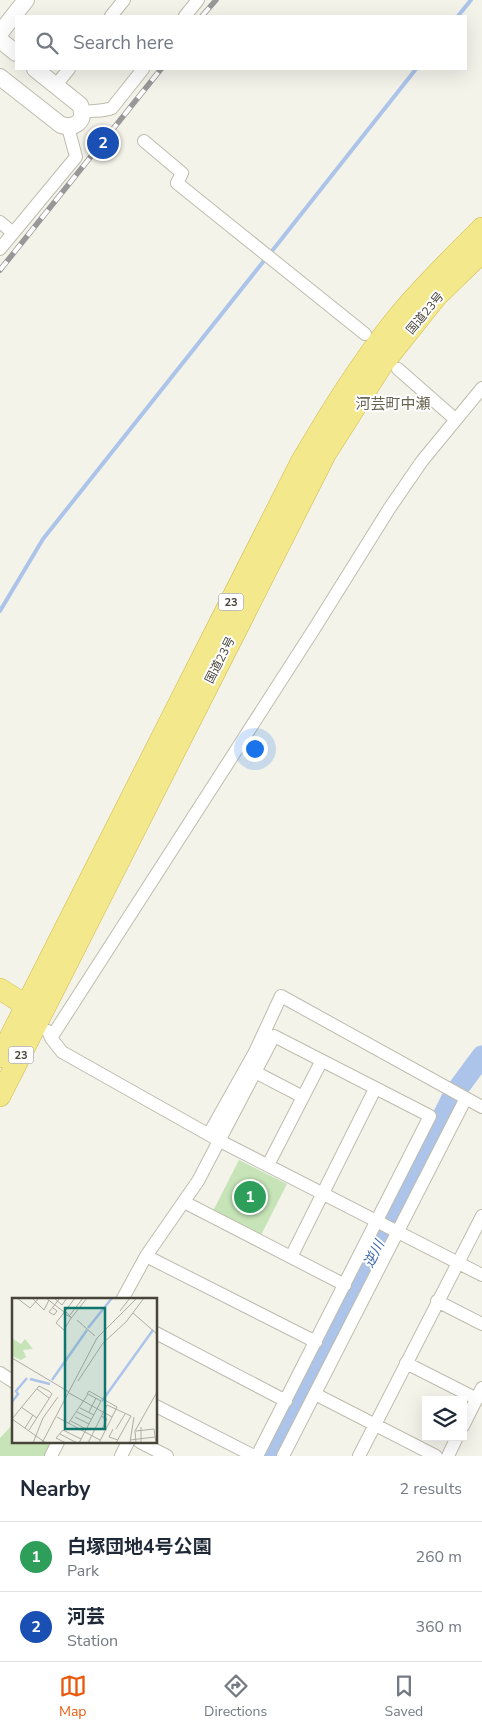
<!DOCTYPE html>
<meta charset="utf-8">
<style>
:root{--surface:#fff;--page:#f6f6f7;--text:#1f2937;--muted:#747a83;--line:#e0e1e3;--accent:#ea580c}
body{margin:0;font-family:"Nunito Sans","Noto Sans JP",sans-serif;background:var(--page);color:var(--text)}
.controls{position:absolute;right:15px;bottom:15px;display:grid;overflow:hidden;border-radius:0px;box-shadow:0 5px 20px #0002}
.controls button{width:45px;height:45px;display:grid;place-items:center;padding:0;border:0;border-bottom:1px solid var(--line);background:var(--surface);color:var(--text);font:25px sans-serif}
.you{position:absolute;left:254px;top:748px;width:18px;height:18px;margin:-12px;border:4px solid #fff;border-radius:50%;background:#1a73e8;box-shadow:0 0 0 8px #1a73e833}
.badge{display:grid;place-items:center;width:32px;height:32px;border-radius:50%;background:var(--accent);color:#fff;font-size:16px;font-weight:700}
.pin{position:absolute;translate:-50% -50%;border:2px solid #fff;box-shadow:0 1px 5px #0006}
.list{margin:0;padding:0;list-style:none}
h2{display:flex;justify-content:space-between;align-items:center;height:65px;margin:0;padding:0 20px;font-size:21px}
h2 small{font-size:16px;font-weight:400;color:var(--muted)}
.list li{display:grid;grid-template-columns:32px 1fr auto;gap:15px;align-items:center;box-sizing:border-box;height:70px;padding:0 20px;border-top:1px solid var(--line)}
.list b{display:block;font-size:19px;white-space:nowrap}
.list p{margin:0;font-size:16px;white-space:nowrap;color:var(--muted)}
.list em{font-size:16px;font-style:normal;color:var(--muted)}
.icon{flex:none;width:28px;height:28px;fill:none;stroke:currentColor;stroke-width:2;stroke-linecap:round;stroke-linejoin:round}
.map{position:relative;flex:none;width:482px;height:1456px;overflow:hidden}
.search{position:absolute;background:var(--surface);box-shadow:0 5px 20px #0002;left:15px;right:15px;top:15px;height:55px;display:flex;align-items:center;gap:12px;box-sizing:border-box;padding:0 18px;border-radius:0px;color:var(--muted);font-size:19px}
.sheet{height:205px;background:var(--surface)}
nav{display:flex;justify-content:space-around;align-items:center;box-sizing:border-box;height:70px;border-top:1px solid var(--line);background:var(--surface);font-size:14px;color:var(--muted)}
nav a{display:grid;justify-items:center;gap:2px}
nav .on{color:var(--accent)}
.map>svg:first-child{display:block}
.green{fill:#c6e4b7}
.lines{fill:none;stroke-linecap:round;stroke-linejoin:round}
.stream{stroke:#acc4ea;stroke-width:4}
.river{stroke:#acc4ea;stroke-width:21}
.minor-casing{stroke:#bebcad;stroke-width:14}
.tertiary-casing{stroke:#bebcad;stroke-width:18}
.trunk-casing{stroke:#d0b948;stroke-width:22}
.minor{stroke:#fff;stroke-width:12}
.tertiary{stroke:#fff;stroke-width:16}
.trunk{stroke:#f3e88c;stroke-width:21}
.rail-casing{stroke:#989898;stroke-width:5.5}
.rail{stroke:#fff;stroke-width:4;stroke-dasharray:11;stroke-linecap:butt}
.labels{text-anchor:middle;dominant-baseline:central;stroke-width:4;stroke-linejoin:round;paint-order:stroke}
.shield{fill:#fff;stroke:#7e7c74;stroke-width:1}
.shield-label{font-size:11px;font-weight:bold;fill:#474439}
.street-label{font-size:12px;fill:#474439;stroke:#fff}
.water-label{font-size:14px;font-style:italic;fill:#3b64aa;stroke:#fff}
.quarter-label{font-size:15px;fill:#696451;stroke:#fff}
.inset-river{fill:none;stroke:#acc4ea;stroke-width:2.5}
.inset-road{fill:none;stroke:#afada3;stroke-width:1}
.view{fill:#0f766e;fill-opacity:0.15;stroke:#0f766e;stroke-width:2.5}
.inset-edge{fill:none;stroke:#474439;stroke-width:2.5}
</style>
<div class="map">
<svg width="482" height="1456" viewBox="0 0 482 1456">
<rect width="100%" height="100%" fill="#f4f3ea"/>
<path class="green" d="M239,1160L287,1184L261,1235L213,1211Z
M14,1423V1442H51L44,1456H0V1438Z"/>
<g class="lines">
<path class="stream" d="M458,16L471,0
M272,251L416,69
M0,611L43,539L263,262"/>
<path class="river" d="M273,1456L454,1094L482,1056"/>
<defs>
<path id="minor" d="M111,16L124,0
M185,16L198,0
M56,85L69,69
M83,112C92,110 103,112 112,108L143,69
M144,141L182,173L177,183L365,334
M0,222L13,233
M0,249L76,157L68,127
M398,369L455,419
M48,1031L51,1038L62,1052L220,1141L482,1275
M51,1038L316,626L389,509L422,461L482,388
M255,1072L303,1097
M209,1134L255,1052L281,996L482,1107
M268,1165L321,1062
M184,1202L345,1285
M146,1256L316,1342
M291,1257L375,1089
M122,1300L146,1256L198,1181L274,1036L430,1116L257,1456
M437,1301L482,1324
M156,1333L286,1401
M406,1363L477,1399
M0,1373L14,1382
M315,1394L436,1456
M156,1406L254,1456
M463,1426L482,1388
M140,1442L167,1456
M51,1456L58,1442
M121,1456L128,1442
M283,1456L466,1098
M359,1456L482,1216
M448,1456L457,1437"/>
<path id="tertiary" d="M0,33L26,0
M0,40L16,53
M0,77L61,125C75,129 87,121 80,105L35,69"/>
<path id="trunk" d="M0,989L38,1013
M0,1057L301,462C330,413 360,364 396,319C422,287 452,258 482,228
M0,1096L326,453L382,365L437,296L482,252"/>
</defs>
<use href="#minor" class="minor-casing"/>
<use href="#tertiary" class="tertiary-casing"/>
<use href="#trunk" class="trunk-casing"/>
<use href="#minor" class="minor"/>
<use href="#tertiary" class="tertiary"/>
<use href="#trunk" class="trunk"/>
<defs>
<path id="rail" d="M202,16L216,0
M0,270L161,69"/>
</defs>
<use href="#rail" class="rail-casing"/>
<use href="#rail" class="rail"/>
</g>
<g class="labels">
<g class="shield">
<rect x="218.5" y="593.5" width="25" height="17" rx="4"/>
<rect x="8.5" y="1046.5" width="25" height="17" rx="4"/>
</g>
<g class="shield-label">
<text x="231" y="602">23</text>
<text x="21" y="1055">23</text>
</g>
<g class="street-label">
<text transform="translate(425 313) rotate(-50)">国道23号</text>
<text transform="translate(220 660) rotate(-63)">国道23号</text>
</g>
<g class="water-label">
<text transform="translate(374 1254) rotate(-63)">逆川</text>
</g>
<g class="quarter-label">
<text x="393" y="404">河芸町中瀬</text>
</g>
</g>
<g transform="translate(12 1298)">
<rect width="145" height="145" fill="#f4f3ea"/>
<path d="M1,41L9,46L13,41L21,51L11,52L14,59L9,62L0,58Z" fill="#c6e4b7"/>
<path class="inset-river" d="M76,30L100,0M18,81L38,86M40,82L75,32M90,103L141,32M0,104L6,96L4,93L15,80"/>
<path class="inset-road" d="M5,0L18,10L27,0M20,0L32,12L37,2M34,0L52,14M42,0L50,7L55,0M41,10L45,13L42,17L37,14L48,0M108,13L118,0M51,15L60,20L53,13M121,15L145,36M58,17L71,0M60,19L75,0M59,20L52,32L44,25L63,0M65,22L83,38M0,60L57,94M66,83L91,45L114,24L132,0M25,91L37,100M57,95L100,119M75,96L77,93L105,109L87,145M9,109L25,120M68,110L82,117M65,114L79,121M77,114L84,100M89,118L95,121L90,131M45,119L88,142M63,119L77,126M31,120L46,99M0,121L27,88L37,93L40,96L17,132M0,121L34,145M59,123L74,131M56,126L76,96L89,103L67,145M13,130L21,117M101,131L97,139L106,142M104,131L113,116M124,133L142,131L144,145M48,136L65,145M118,142L143,139M118,144L122,119M21,145L31,120M30,145L85,40L125,0M54,145L44,140L51,132L69,141M76,145L95,107L119,118L104,145M124,145L123,133L145,94M129,145V129"/>
<path class="view" d="M53,10H93V131H53Z"/>
<rect width="145" height="145" class="inset-edge"/>
</g>
</svg>
<div class="controls">
<button><svg class="icon" aria-label="layers" viewBox="0 0 24 24"><path d="M12 4l9 5-9 5-9-5zM3 14l9 5 9-5"/></svg></button>
</div>
<div class="you"></div>
<div class="pin badge" style="left:250px;top:1197px;background:#2e9e5b">1</div>
<div class="pin badge" style="left:103px;top:143px;background:#1a4fb4">2</div>
<div class="search"><svg class="icon" aria-label="search" viewBox="0 0 24 24"><circle cx="10" cy="10" r="6"/><path d="M15 15l6 6"/></svg>Search here</div>
</div>
<section class="sheet">
<h2>Nearby<small>2 results</small></h2>
<ul class="list">
<li><span class="badge" style="background:#2e9e5b">1</span><div><b>白塚団地4号公園</b><p>Park</p></div><em>260 m</em></li>
<li><span class="badge" style="background:#1a4fb4">2</span><div><b>河芸</b><p>Station</p></div><em>360 m</em></li>
</ul>
</section>
<nav>
<a class="on"><svg class="icon" aria-label="map" viewBox="0 0 24 24"><path d="M3 6l6-2 6 2 6-2v14l-6 2-6-2-6 2zM9 4v14M15 6v14"/></svg>Map</a>
<a><svg class="icon" aria-label="directions" viewBox="0 0 24 24"><path d="M12 3l9 9-9 9-9-9zM9 14v-3h6M13 9l2 2-2 2"/></svg>Directions</a>
<a><svg class="icon" aria-label="saved" viewBox="0 0 24 24"><path d="M7 4h10v16l-5-4-5 4z"/></svg>Saved</a>
</nav>
